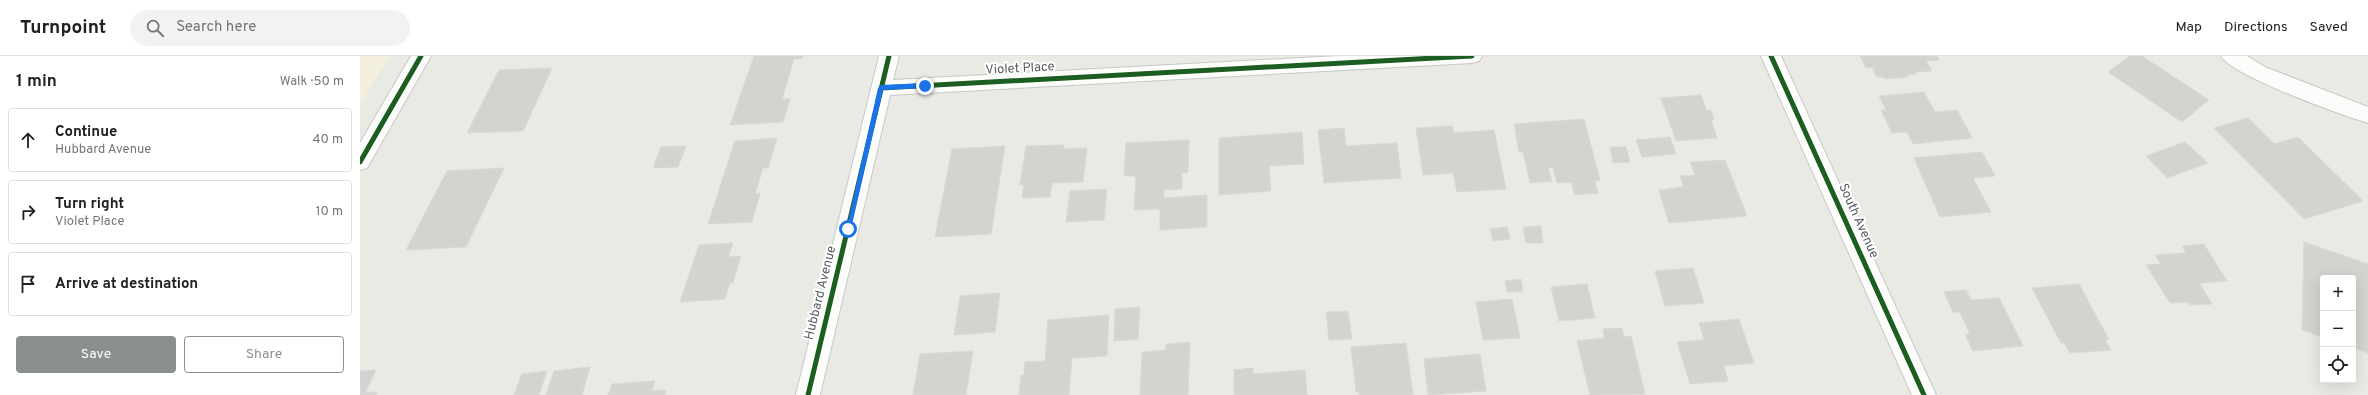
<!DOCTYPE html>
<meta charset="utf-8">
<style>
:root{--surface:#fff;--page:#f2f2f2;--text:#202124;--muted:#757577;--line:#e0e0e0;--accent:#8c8f90}
body{margin:0;font-family:Overpass,sans-serif;background:var(--page);color:var(--text)}
.controls{position:absolute;right:12px;bottom:12px;display:grid;overflow:hidden;border-radius:4px;box-shadow:0 4px 16px #0002}
.controls button{width:36px;height:36px;display:grid;place-items:center;padding:0;border:0;border-bottom:1px solid var(--line);background:var(--surface);color:var(--text);font:20px sans-serif}
.stop{position:absolute;width:12px;height:12px;margin:-9px;border:3px solid #1a73e8;border-radius:50%;background:#fff}
.stop.end{background:#1a73e8;border-color:#fff;box-shadow:0 1px 4px #0008}
.list{margin:0;padding:0;list-style:none}
h2{display:flex;justify-content:space-between;align-items:center;height:52px;margin:0;padding:0 16px;font-size:17px}
h2 small{font-size:13px;font-weight:400;color:var(--muted)}
.list li{display:grid;grid-template-columns:26px 1fr auto;gap:12px;align-items:center;box-sizing:border-box;height:64px;margin:0 8px 8px;padding:0 8px;border:1px solid var(--line);border-radius:4px}
.list b{display:block;font-size:15px;white-space:nowrap}
.list p{margin:0;font-size:13px;white-space:nowrap;color:var(--muted)}
.list em{font-size:13px;font-style:normal;color:var(--muted)}
.actions{display:flex;gap:8px;padding:12px 16px}
.actions a{flex:1;padding:9px 0;border:1px solid var(--accent);border-radius:4px;text-align:center;font-size:14px;color:var(--accent)}
.actions .main{background:var(--accent);color:#fff}
.icon{flex:none;width:22px;height:22px;fill:none;stroke:currentColor;stroke-width:2;stroke-linecap:round;stroke-linejoin:round}
.map{position:relative;flex:none;width:2008px;height:339px;overflow:hidden}
header{display:flex;align-items:center;gap:24px;box-sizing:border-box;height:56px;padding:0 20px;background:var(--surface);border-bottom:1px solid var(--line)}
header strong{font-size:19px}
nav{display:flex;gap:22px;margin-inline-start:auto;font-size:14px}
.search{width:280px;height:36px;background:var(--page);display:flex;align-items:center;gap:10px;box-sizing:border-box;padding:0 14px;border-radius:22px;color:var(--muted);font-size:15px}
main{display:flex}
aside{flex:1;background:var(--surface)}
.map>svg:first-child{display:block}
.commercial{fill:#f4f0dd}
.building{fill:#d4d3d0;stroke:#dad8d4}
.lines{fill:none;stroke-linecap:round;stroke-linejoin:round}
.minor-casing{stroke:#c7c7c7;stroke-width:2}
.minor{fill:#fcfcfb;fill-rule:evenodd}
.cycleway-casing{stroke:#fff;stroke-width:8}
.cycleway{stroke:#1b5e20;stroke-width:5}
.route{fill:#1a73e8}
.labels{text-anchor:middle;dominant-baseline:central;stroke-width:4;stroke-linejoin:round;paint-order:stroke}
.street-label{font-size:13px;fill:#5a5e63;stroke:#fff}
</style>
<header>
<strong>Turnpoint</strong>
<div class="search"><svg class="icon" aria-label="search" viewBox="0 0 24 24"><circle cx="10" cy="10" r="6"/><path d="M15 15l6 6"/></svg>Search here</div>
<nav><a>Map</a><a>Directions</a><a>Saved</a></nav>
</header>
<main>
<aside>
<h2>1 min<small>Walk · 50 m</small></h2>
<ul class="list">
<li><svg class="icon" aria-label="ahead" viewBox="0 0 24 24"><path d="M12 20V5M6 11l6-6 6 6"/></svg><div><b>Continue</b><p>Hubbard Avenue</p></div><em>40 m</em></li>
<li><svg class="icon" aria-label="right" viewBox="0 0 24 24"><path d="M7 20v-9h11M14 6l5 5-5 5"/></svg><div><b>Turn right</b><p>Violet Place</p></div><em>10 m</em></li>
<li><svg class="icon" aria-label="arrive" viewBox="0 0 24 24"><path d="M6 21V4h12l-3 4 3 4H6"/></svg><div><b>Arrive at destination</b></div></li>
</ul>
<div class="actions"><a class="main">Save</a><a>Share</a></div>
</aside>
<div class="map">
<svg width="2008" height="339" viewBox="0 0 2008 339">
<rect width="100%" height="100%" fill="#eaeae5"/>
<path class="commercial" d="M0,0H29L0,49Z"/>
<path class="building" d="M394,0H443L442,3H434L422,43H430L423,66L370,69Z
M1500,0H1577L1579,4L1566,5L1572,15L1555,16L1556,18L1547,19L1548,21L1525,23L1524,21H1517L1512,11L1506,12Z
M1770,0H1782L1849,44L1822,66L1748,16Z
M192,12L163,75L107,77L139,14Z
M1564,36L1575,56L1597,54L1612,82L1553,88L1547,76L1532,77L1521,54H1526L1519,40Z
M1341,39L1347,55L1351,54L1354,64H1351L1357,82L1316,85L1301,42Z
M1888,62L1914,88L1938,81L2003,145L1944,163L1854,72Z
M1224,63L1240,124L1235,125L1238,137L1215,139L1211,126L1197,127L1193,111L1188,112L1192,125L1170,127L1163,96H1159L1154,68Z
M1092,70L1094,77L1134,74L1146,133L1097,136L1093,117L1063,119L1056,72Z
M984,72L986,90L1037,87L1041,122L964,127L958,74Z
M942,76L944,108L909,110L911,135L859,139V82Z
M1310,81L1316,98L1282,101L1276,84Z
M417,82L408,112H403L395,138L400,137L392,166L348,168L375,85Z
M829,84L828,116L822,117V133L804,134V142L847,139V171L800,174V153L774,154L776,120H764L766,87Z
M1825,86L1848,107L1807,122L1786,100Z
M704,89V93L727,92L723,126L692,127L690,141L662,142L664,129H660L666,90Z
M326,90L318,111L293,112L301,91Z
M645,90L631,178L575,181L592,93Z
M1250,91H1266L1270,106L1253,107Z
M1622,96L1635,120L1613,122L1631,156L1580,161L1554,102Z
M1365,104L1387,160L1309,167L1299,134L1324,131L1320,120L1335,119L1330,106Z
M144,112L106,191L46,194L87,115Z
M747,133L744,164L706,166L710,135Z
M1181,170L1183,187H1166L1163,171Z
M1147,171L1150,183L1133,185L1130,173Z
M1944,186L2008,208V297L1993,292V222H1963V281L1942,274Z
M373,187L368,201L381,200L373,227H370L365,243L320,246L339,189Z
M1844,188L1867,225L1839,227L1852,248L1830,249L1828,246L1810,247L1786,209L1801,208L1795,199L1826,197L1822,190Z
M1333,212L1344,247L1305,250L1295,215Z
M1161,223L1163,235L1147,236L1145,225Z
M1227,228L1235,262L1199,265L1191,231Z
M1719,228L1749,284H1745L1751,294L1710,297L1704,287H1701L1672,232Z
M1606,234L1611,244L1639,242L1663,290L1613,295L1605,278H1610L1600,256H1593L1584,236Z
M640,237L635,276L594,279L600,240Z
M1152,243L1160,282L1123,284L1116,246Z
M780,251L778,283L754,285L755,253Z
M988,255L992,283L969,284L966,256Z
M749,259L747,300L712,302L709,339H659L661,319H664L665,306L685,305L688,264Z
M1379,263L1394,307L1364,310L1368,325L1330,328L1317,286L1344,284L1339,267Z
M1262,272L1264,281L1271,280L1285,338L1230,339L1217,285L1244,282L1243,273Z
M830,286L828,339H780L782,296L806,294V288Z
M1046,287L1053,339H999V336H996L991,291Z
M613,295L606,339H553L560,298Z
M1120,298L1126,335L1068,339L1064,303Z
M230,311L222,339H186L194,315Z
M893,312V318L945,314L947,339H874V314Z
M16,314L5,337L17,336L16,339H0V315Z
M187,315L179,339H154L162,318Z
M295,325L292,335L306,334L305,339H248L252,328Z"/>
<g class="lines">
<defs>
<path id="minor" d="M51,0H71L7,112L0,114V87Z
M519,0H539L533,24L978,0H1122L1119,5L1112,7L530,39L460,339H436Z
M1401,0H1421L1576,339H1552Z
M1861,0H1887L1905,11L2008,51V67C1982,59 1872,20 1861,0Z"/>
</defs>
<use href="#minor" class="minor-casing"/>
<use href="#minor" class="minor"/>
<defs>
<path id="cycleway" d="M1411,0L1564,339
M521,32L1112,0
M0,106L61,0
M448,339L529,0"/>
</defs>
<use href="#cycleway" class="cycleway-casing"/>
<use href="#cycleway" class="cycleway"/>
</g>
<path class="route" d="M565,27L568,30L565,32L523,34L491,173L486,175L518,32L521,29Z"/>
<g class="labels">
<g class="street-label">
<text transform="translate(660 13) rotate(-3)">Violet Place</text>
<text transform="translate(1498 165) rotate(66)">South Avenue</text>
<text transform="translate(461 237) rotate(-76)">Hubbard Avenue</text>
</g>
</g>
</svg>
<div class="controls">
<button>+</button>
<button>−</button>
<button><svg class="icon" aria-label="locate" viewBox="0 0 24 24"><circle cx="12" cy="12" r="6"/><path d="M12 2v4M12 18v4M2 12h4M18 12h4"/></svg></button>
</div>
<div class="stop" style="left:488px;top:173px"></div>
<div class="stop end" style="left:565px;top:30px"></div>
</div>
</main>
